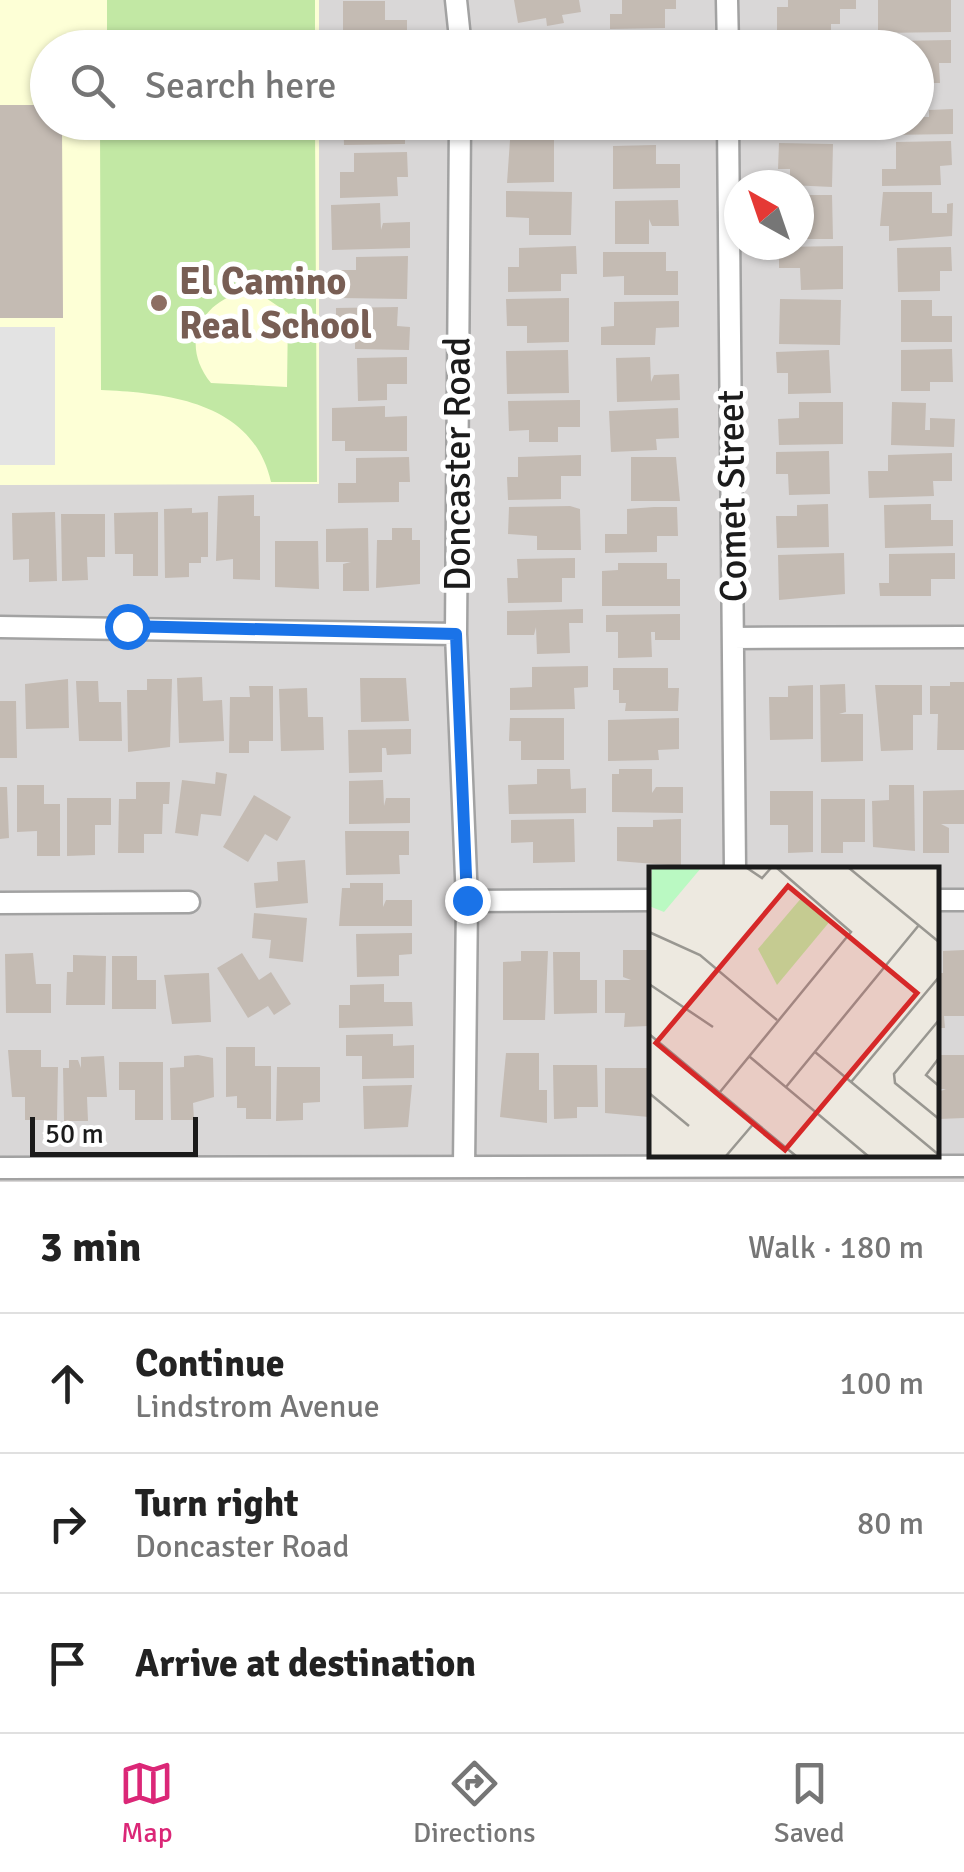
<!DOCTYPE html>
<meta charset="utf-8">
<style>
:root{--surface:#fff;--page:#f2f2f2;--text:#222;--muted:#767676;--line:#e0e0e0;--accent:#db2777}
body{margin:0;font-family:Signika,sans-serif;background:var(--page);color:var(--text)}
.compass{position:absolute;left:724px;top:170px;width:90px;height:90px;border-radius:50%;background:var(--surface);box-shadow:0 2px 8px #0004;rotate:320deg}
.scale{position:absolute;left:30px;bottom:25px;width:168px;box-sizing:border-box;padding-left:10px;border:5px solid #1b1b1b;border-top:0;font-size:28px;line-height:35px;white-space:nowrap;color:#1b1b1b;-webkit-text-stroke:8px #fff;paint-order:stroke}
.stop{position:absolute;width:30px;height:30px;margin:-22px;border:8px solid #1a73e8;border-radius:50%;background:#fff}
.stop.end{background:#1a73e8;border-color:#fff;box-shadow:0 2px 10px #0008}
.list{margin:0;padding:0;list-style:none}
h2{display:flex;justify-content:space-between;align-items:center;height:130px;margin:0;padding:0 40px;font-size:42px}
h2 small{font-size:32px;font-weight:400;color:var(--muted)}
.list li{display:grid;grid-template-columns:65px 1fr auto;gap:30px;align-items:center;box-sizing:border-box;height:140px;padding:0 40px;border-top:2px solid var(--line)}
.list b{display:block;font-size:38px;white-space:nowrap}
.list p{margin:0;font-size:32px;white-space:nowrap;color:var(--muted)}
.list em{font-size:32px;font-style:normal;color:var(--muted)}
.icon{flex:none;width:55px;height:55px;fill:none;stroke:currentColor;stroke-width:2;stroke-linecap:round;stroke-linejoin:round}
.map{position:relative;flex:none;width:964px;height:1182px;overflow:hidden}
.search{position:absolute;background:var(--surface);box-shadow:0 2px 8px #0004;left:30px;right:30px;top:30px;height:110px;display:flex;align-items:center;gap:25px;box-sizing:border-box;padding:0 35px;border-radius:55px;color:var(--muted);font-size:38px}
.sheet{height:550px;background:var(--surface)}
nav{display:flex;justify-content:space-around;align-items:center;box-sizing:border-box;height:140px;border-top:2px solid var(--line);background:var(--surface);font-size:28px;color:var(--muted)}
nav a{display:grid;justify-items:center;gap:5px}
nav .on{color:var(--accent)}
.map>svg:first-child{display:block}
.residential{fill:#d9d7d7;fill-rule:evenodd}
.education{fill:#fdffd6}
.grass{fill:#c2e8a4;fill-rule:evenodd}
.parking{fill:#e3e3e3}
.building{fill:#c4bbb3}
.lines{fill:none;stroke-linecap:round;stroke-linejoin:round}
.street-casing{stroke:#a2a2a2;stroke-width:25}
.street{stroke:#fff;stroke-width:20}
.route{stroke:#1a73e8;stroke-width:12}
.education-dot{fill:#8d6e63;stroke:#fff;stroke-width:4}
.labels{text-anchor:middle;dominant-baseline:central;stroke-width:10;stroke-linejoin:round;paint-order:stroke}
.education-label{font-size:38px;font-weight:bold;fill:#785e54;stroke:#fff;text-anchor:start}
.street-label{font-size:38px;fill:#1b1b1b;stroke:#fff}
.inset-road{fill:none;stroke:#999791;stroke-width:2.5}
.view{fill:#d62828;fill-opacity:0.15;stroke:#d62828;stroke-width:5}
.inset-edge{fill:none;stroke:#1b1b1b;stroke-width:5}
</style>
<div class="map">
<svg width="964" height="1182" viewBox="0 0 964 1182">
<rect width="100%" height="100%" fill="#ede9e0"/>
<path class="residential" d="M319,0H964V1182H0V485L319,483V123L916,122V48L319,47ZM739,185H799V245H739ZM652,869H936V1154H652Z"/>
<path class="education" d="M0,0H319V47L48,48V122L319,123V484L0,485Z"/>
<path class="grass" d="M107,0H315V47H220L218,31L150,36V47H107Z
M107,123L157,128L158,122L315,123L317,482H271C253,402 168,393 101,390L100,129H107ZM238,293L263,296L288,313L287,387L211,383C182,347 196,308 238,293Z"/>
<path class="parking" d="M0,327H55V465H0Z"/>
<path class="building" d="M514,0H579L581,12L562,15L564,23L547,26L546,18L518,23Z
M622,0H676V9H665V28L610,29V14H622Z
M788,0H856V9H840V24H831V32L777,33V7H788Z
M878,0H951V32L878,33Z
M343,1H385V20H407V46L343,44Z
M559,37V48H516V38Z
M774,40H838V48H774Z
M951,40V63H939L940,83H916V48H896V41Z
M916,91H924V117H929V110L953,109V134L891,135V122H916Z
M0,105H48V122H62L63,318H0Z
M343,122L405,123V144L344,145Z
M519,122H572V133H519Z
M617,122H678V138L618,140Z
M776,122H842V133L776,135Z
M554,139V182L507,183L510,140Z
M951,141L952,165L940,166L941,185L882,186V169H896V142Z
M779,143L833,144L832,187L790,185V169H778Z
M656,145V164H680V188L613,189V146Z
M407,152L408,177H397L398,196L340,198V172H354V153Z
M506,191L572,192L571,235H529V218L506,217Z
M883,192H932V213H947V204L953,203L952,236L889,241V226H880Z
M799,195H832L833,239H799Z
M678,200L679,226H652L649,219V244H615V201Z
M380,203L381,230L383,223L410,222V248L332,250L331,205Z
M576,246L577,274H561V291L508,292V267H519V248Z
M843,246V289L801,290L800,268H779V247Z
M951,247L952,271H940V291L898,292L897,248Z
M603,252H666V271H678V295H624V276L603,277Z
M408,256L407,299L341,298V270H356V257Z
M569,298V342L527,343V326H507L506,299Z
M780,299L841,300L840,345L779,344Z
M901,300H932V316H952V342H901Z
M679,301V327L656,328L655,345H601V327L614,326V302Z
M398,307L397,326L410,327L409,350L355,349V326H336V308Z
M952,349L953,382H930V391H901V350Z
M568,350L569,393L507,394L506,351Z
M829,350L831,393L788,394V373H777L776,352Z
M407,357V384H387V400L358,401L357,358Z
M650,357L651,382L654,375L679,374L680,400L617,402L616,358Z
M580,400V427H558V442H529V430L509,431L508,401Z
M799,402H843V444L779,445L778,419L799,418Z
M892,402L926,403L925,430H930V418L955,419L954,447L891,445Z
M385,406V417L407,416V451H345V441H332V408Z
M678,408L679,438L656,439L657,450L611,452L609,411Z
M829,451L830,494L789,495L788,474H776V452Z
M952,453V481H933L934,496L869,498L868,471H888V455Z
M581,455V476H561V499L508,500L507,477H518V457Z
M409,457L410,482H399V502L338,503V483H356V458Z
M631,457H676L680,501H631Z
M254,495V516H260V580L233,579V559L216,561L218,496Z
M828,504L829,547L777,548L776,516H797V505Z
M931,504V520H953V546L885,548L884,505Z
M570,506L580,509L581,550H537V536L508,534L509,507Z
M654,507H677L678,536H657V552L605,553V534H627V509Z
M192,508V513L208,512V557H201V563H189V577L165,578L164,509Z
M55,512L57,581L29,582V559L13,560L12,513Z
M158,512V576H133V554H115L114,513Z
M61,514H105V557H87L88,580L62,581Z
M368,528L369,591H343V564L351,562H326V529Z
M392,528H412V540H420V584L376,588L377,540H392Z
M275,541H318L319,589L275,587Z
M844,553L845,594L779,600L778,555Z
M955,553V579H931V596H880L879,583H889V554Z
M575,558V578H562V602L508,603L507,578H518L517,559Z
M618,563H667V579H680V606H602V571L618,570Z
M583,609V623H569L570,653L537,654L536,627L534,635H507V611Z
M680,614V640H655V632H651L652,657L618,658V632H606V615Z
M588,666V687L574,688L575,709L510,710V688L532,687V667Z
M613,668H668V688H679L678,711H625L626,703H619V690H613Z
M202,677L203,701L222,700L224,741L179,743L177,678Z
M360,678H406L409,721L361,722Z
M68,679L69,728L26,729L25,684Z
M147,679H172L170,747L128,752L127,690H147Z
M76,681H98L99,702H121L122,741H79Z
M950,682H964V750H937L938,714H930V686H950Z
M845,684L846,712L839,714H863V761L821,762L820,685Z
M813,685V739L770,740L769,697H788V686Z
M875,685H922V715H913V750L881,751Z
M249,686H273V741H249V753H229L230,697H250Z
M307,688L308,717H323L324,750L281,751L279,689Z
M0,701H16L17,758H0Z
M510,718H564V760H521V741H509Z
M679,718V749L658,750L659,760L608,761V720Z
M411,729V754L387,755L386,748H382V772L349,773L348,730Z
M537,769H570L571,789L586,788V813L509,814L508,785L537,784Z
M619,769H652V793L656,787H683V813L612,812V774H619Z
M216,772L227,774L221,816L201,814L198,836L175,833L182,780L215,784Z
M383,780L384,806L386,798H410V823L349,824V781Z
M136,782H170L169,804H163L162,834H144V853H118L119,799H136Z
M17,785H44V804H60V856H37V831L17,832Z
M889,785H914L915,851L873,847L872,801L889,800Z
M0,787H7L9,838L0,839Z
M964,790V824H941L949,828V853H923V791Z
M770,791H813V852L788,853V825H770Z
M254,795L291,817L277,841L265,834L248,862L223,847Z
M67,798H111V825H95V855L67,856Z
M821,799H865V842H843V853H821Z
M574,819L575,862L533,863V842L511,843V820Z
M681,819V866L617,861V827H653V820Z
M345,831H409V855H399L400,874L346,875Z
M305,860L308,903L256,908L254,883L278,881L277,862Z
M350,883H383V907L386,900H412V926H339L342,888H350Z
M254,913L307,918L303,962L269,958L271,940L252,938Z
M412,933V954L399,955V976L357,977L356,934Z
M623,950H648V1026L624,1027L625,1013H605V980H631L623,977Z
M964,950V1016H944L945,1028H936V973H943V951Z
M521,951H548L545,1020H503V962L521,961Z
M553,952H580V980H597V1013L554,1014Z
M33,953L36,984H51V1013H6L5,954Z
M242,953L259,980L271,972L291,1004L274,1015L268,1006L248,1018L217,968Z
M73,955L106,956L105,1005H66L67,972H73Z
M112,956H137V980H156V1009H112Z
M209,973L211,1022L172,1024L164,975Z
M384,984V1002H412L413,1026L339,1028V1005H350V985Z
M393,1034V1046L414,1045V1078L362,1079V1056H346V1035Z
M226,1047H255V1066H271V1119H246V1108H237V1096L226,1097Z
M8,1050H41V1067H58L57,1120H25V1097H12Z
M506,1053H539V1090H547V1123L500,1117Z
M198,1055L213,1058L214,1097L193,1103L194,1120H171L170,1068L184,1067V1056Z
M936,1055H964V1118L939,1119L938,1092L946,1089H936Z
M104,1056L107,1097H87L88,1121H64L63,1068H69V1060H78L81,1068V1057Z
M119,1062H163V1120H135V1090H119Z
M553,1065H597L598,1107H577V1118L554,1119Z
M277,1067H320V1102L303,1103V1120L276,1121Z
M605,1068H648L649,1117L605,1113Z
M412,1085L408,1127L364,1129L363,1086Z"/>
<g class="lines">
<defs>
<path id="street" d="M456,0L461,48
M727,0L728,48
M460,122L456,634L467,901L464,1166
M728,122L735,869
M0,627L456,634
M733,638L964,637
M936,900H964
M467,901L652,900
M0,903L189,902
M0,1168L964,1166"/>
</defs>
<use href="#street" class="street-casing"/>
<use href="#street" class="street"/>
</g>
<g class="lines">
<path class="route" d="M127,626L456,634L467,900"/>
</g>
<circle class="education-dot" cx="159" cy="303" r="10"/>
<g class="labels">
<g class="education-label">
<text x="179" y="281">El Camino<tspan x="179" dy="44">Real School</tspan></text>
</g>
<g class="street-label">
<text transform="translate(457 464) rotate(-90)">Doncaster Road</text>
<text transform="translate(732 496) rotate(-91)">Comet Street</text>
</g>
</g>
<g transform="translate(649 867)">
<rect width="290" height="290" fill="#ede9e0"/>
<path d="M154,29L182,53L128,118L109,82Z" fill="#c2e8a4"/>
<path d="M3,1H52L15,45L0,39Z" fill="#baf9c2"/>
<path class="inset-road" d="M98,1L113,11L122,1M200,1L290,75M0,65L51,88L128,153M0,117L64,160M290,153L245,207L246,216L290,252M0,167L147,289M166,185L290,288M101,190L219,289M290,191L277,208L290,219M202,215L290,110M137,220L270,58M71,225L202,65L128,1M0,226L40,259M77,289L106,255"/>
<path class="view" d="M139,19L268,126L136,283L7,176Z"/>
<rect width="290" height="290" class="inset-edge"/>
</g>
</svg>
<svg class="compass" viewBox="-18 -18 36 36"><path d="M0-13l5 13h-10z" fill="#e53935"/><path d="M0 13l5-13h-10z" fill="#767676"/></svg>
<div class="scale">50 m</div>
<div class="stop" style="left:127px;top:626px"></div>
<div class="stop end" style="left:467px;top:900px"></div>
<div class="search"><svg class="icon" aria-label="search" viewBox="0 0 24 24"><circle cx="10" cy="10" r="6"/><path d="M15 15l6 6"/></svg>Search here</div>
</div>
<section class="sheet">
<h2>3 min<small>Walk · 180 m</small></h2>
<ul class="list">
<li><svg class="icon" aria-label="ahead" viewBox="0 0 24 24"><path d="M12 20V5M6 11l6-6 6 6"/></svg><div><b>Continue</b><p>Lindstrom Avenue</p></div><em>100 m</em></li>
<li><svg class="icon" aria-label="right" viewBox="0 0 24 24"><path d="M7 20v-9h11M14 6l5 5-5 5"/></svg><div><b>Turn right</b><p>Doncaster Road</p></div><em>80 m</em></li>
<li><svg class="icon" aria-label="arrive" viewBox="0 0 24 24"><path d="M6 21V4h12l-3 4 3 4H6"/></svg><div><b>Arrive at destination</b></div></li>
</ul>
</section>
<nav>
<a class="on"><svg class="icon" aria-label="map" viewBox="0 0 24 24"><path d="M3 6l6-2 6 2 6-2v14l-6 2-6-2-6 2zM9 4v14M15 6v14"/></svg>Map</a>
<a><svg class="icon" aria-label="directions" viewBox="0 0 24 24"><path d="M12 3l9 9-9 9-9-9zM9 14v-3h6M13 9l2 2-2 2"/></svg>Directions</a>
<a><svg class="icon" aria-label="saved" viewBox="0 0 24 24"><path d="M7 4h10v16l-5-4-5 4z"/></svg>Saved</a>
</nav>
